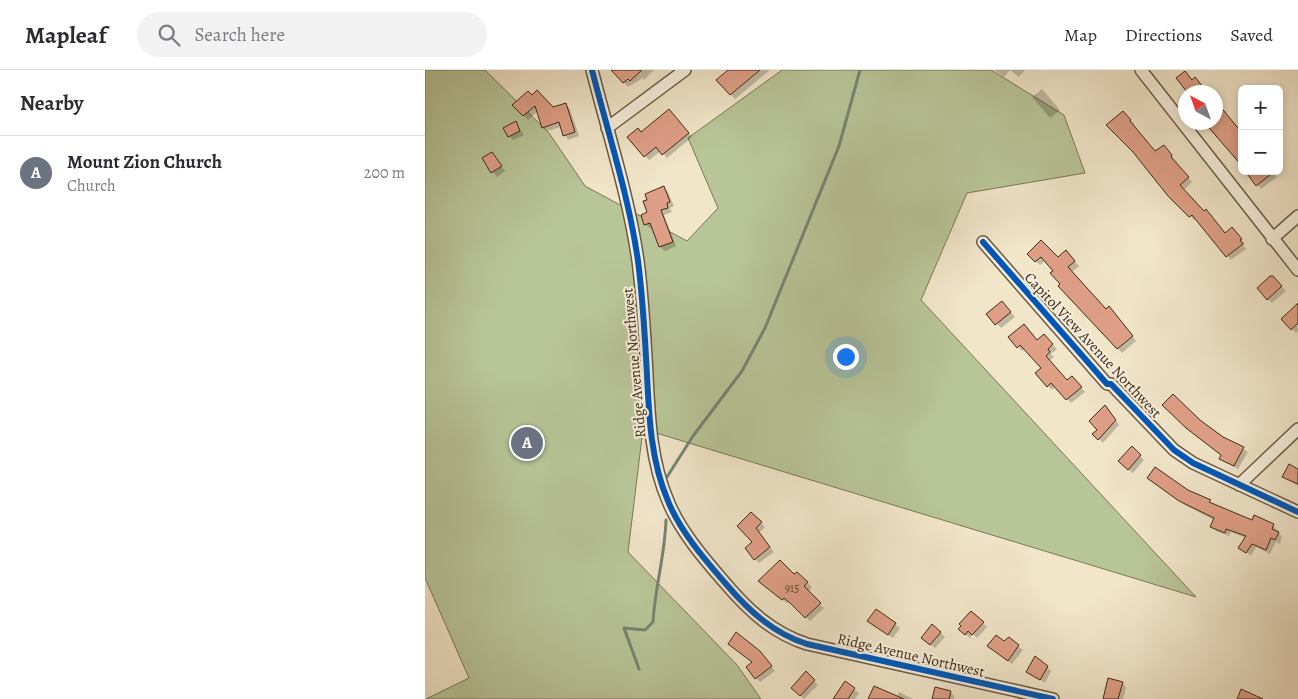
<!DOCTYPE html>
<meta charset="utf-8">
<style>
:root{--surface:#fff;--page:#f2f2f3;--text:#2b2b33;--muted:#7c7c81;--line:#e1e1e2;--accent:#7c3aed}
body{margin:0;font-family:Alegreya,serif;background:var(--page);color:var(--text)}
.controls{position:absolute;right:15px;top:15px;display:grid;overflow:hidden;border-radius:8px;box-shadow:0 2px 8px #0003}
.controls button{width:45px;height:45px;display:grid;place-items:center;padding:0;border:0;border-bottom:1px solid var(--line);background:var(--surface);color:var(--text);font:25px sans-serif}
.compass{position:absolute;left:753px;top:15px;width:45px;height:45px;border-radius:50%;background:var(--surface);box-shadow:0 2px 8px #0003;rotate:319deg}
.you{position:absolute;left:420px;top:286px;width:18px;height:18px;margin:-12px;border:4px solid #fff;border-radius:50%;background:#1a73e8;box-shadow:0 0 0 8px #1a73e833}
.badge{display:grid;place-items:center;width:32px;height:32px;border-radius:50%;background:var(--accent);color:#fff;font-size:16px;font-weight:700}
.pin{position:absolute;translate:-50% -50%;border:2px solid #fff;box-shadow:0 1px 5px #0006}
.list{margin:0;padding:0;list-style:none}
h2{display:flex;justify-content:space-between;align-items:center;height:65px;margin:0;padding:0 20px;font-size:21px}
h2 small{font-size:16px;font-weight:400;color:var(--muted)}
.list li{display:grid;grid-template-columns:32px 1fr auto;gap:15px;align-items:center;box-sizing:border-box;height:75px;padding:0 20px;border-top:1px solid var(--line)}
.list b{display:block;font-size:19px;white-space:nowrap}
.list p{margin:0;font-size:16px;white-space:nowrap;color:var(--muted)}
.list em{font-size:16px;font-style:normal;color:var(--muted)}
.icon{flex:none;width:28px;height:28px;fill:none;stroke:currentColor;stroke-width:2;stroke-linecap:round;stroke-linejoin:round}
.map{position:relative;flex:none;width:873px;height:629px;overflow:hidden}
header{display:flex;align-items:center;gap:30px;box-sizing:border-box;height:70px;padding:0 25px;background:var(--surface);border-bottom:1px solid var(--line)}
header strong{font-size:24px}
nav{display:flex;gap:28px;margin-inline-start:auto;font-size:18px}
.search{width:350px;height:45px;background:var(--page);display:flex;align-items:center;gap:12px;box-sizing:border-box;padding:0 18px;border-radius:28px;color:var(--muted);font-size:19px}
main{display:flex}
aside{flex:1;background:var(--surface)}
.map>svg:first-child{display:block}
.green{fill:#b8c598;stroke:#7b7855}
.shadow{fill:#0003}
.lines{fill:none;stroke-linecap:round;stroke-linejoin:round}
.stream{stroke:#768475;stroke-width:3}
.building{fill:#df9f87;stroke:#3e2b12}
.minor-casing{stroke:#6b5a40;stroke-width:14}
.minor{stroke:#f6eedd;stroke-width:11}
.cycleway-casing{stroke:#f6eedd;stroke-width:9}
.cycleway{stroke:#0057b8;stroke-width:6}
.labels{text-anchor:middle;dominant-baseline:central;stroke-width:4;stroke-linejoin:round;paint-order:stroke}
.number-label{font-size:12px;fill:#66482f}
.street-label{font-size:15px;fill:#3e2b12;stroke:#f6eedd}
</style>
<header>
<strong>Mapleaf</strong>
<div class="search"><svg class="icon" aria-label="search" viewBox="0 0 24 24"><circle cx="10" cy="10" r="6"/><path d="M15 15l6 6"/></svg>Search here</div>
<nav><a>Map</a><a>Directions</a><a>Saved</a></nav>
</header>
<main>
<aside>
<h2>Nearby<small></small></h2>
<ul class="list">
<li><span class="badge" style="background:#6b7280">A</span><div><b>Mount Zion Church</b><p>Church</p></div><em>200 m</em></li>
</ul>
</aside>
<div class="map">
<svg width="873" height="629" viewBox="0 0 873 629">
<rect width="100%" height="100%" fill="#f1e5ca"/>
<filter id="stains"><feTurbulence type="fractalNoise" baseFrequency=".004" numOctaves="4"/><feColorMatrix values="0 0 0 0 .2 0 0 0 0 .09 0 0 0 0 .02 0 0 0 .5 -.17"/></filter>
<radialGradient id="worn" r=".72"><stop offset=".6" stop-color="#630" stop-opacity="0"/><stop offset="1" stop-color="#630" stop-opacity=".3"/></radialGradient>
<path class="green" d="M0,0H60L124,63L160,116L262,171L293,138L263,68L357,0H566L639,45L660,103L542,123L496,230L771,527L218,359L203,482L312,595L336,629H1L44,608L0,508Z"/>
<path class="shadow" d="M188,0H229L219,10L218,8L203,17Z
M305,0H345L310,29L293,10Z
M569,0H600L594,7L585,0L579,7Z
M617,19L635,40L625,48L607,27Z
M103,22L128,39L141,35L145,39L154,66L143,70L136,57L122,61L118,57L113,41L103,50L89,35Z
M248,45L267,67L242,88L236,81L224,90L204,67L217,63Z
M702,47L710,55L708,56L731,83L743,81L767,112L759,120L779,142L800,164L811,163L820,174L818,175L821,179L806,190L771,148L769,150L735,114Z
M91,53L99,65L88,70L84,66Z
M67,83L80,101L72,107L58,89Z
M821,101H848L852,107L836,119Z
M239,118L243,122L249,136L245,138L247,142L239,145L251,176L240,181L235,177L228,157L225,158L220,154Z
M604,184L633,188L645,186L654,196L647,202L681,240L688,242L711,271L697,283L635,216L636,214L629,201L620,190L615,195Z
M852,211L861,221L847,233L843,229Z
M872,236L873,261L871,263L858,249Z
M581,237L590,247L576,258L563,244Z
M584,267L612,272L623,270L632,279L626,284L629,287L624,291L643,312H651L660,322L646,333L631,316L627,320L623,316L618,298L600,278L597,281Z
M684,341L694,355L678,373L669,364Z
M774,351L823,382L813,399L795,389L797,385Z
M707,378L719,390L708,403L699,396Z
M864,396L873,400V416L859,407Z
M728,412L762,421L828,452L848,455L857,467L855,474L851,472L845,484L831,477L826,486L815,478L821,468L806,462L804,466L791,461L787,456L789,450L760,435Z
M326,444L340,457L334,463L349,482L334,493L330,489Z
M372,503L387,517L383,522L399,538L385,551L371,537L364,532L362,533L339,516Z
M451,541L475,558L468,568L448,555Z
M558,553L562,557L552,568L548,564L545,568L539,563Z
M515,562L520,567L510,578L502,572Z
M584,569L598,580L587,594L568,580Z
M339,587L350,601L335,612L331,608L328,593Z
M622,597L626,601L620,613L603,601Z
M381,603L393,615L379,629L367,618Z
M420,613L434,623L430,629H410Z
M697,613L701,617L698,629L679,628Z
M450,617L472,627L474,622L488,629H444Z
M511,619L525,622L529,626V629H509Z"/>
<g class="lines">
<path class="stream" d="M242,407L268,366L317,301L340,258L414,76L435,0
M214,599L199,558L220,560L228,552C230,517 240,485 241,450"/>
</g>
<path class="building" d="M186,0H217L205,11L203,9L198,13Z
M303,0H335L305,25L291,10Z
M760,1L767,10L770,7L782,22H762L751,8Z
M112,20L128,37L141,33L150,62L138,66L134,52L117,58L110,36L98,46L87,35L103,21L107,25Z
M790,30L817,63V96L779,52H790Z
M244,39L264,63L237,85L231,77L219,87L202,67L213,58L216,62Z
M698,41L706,50L705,51L730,81L739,75L747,85L746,87L764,107L755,115L779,141L781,139L800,163L807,157L817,169L815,170L818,174L801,187L767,145L764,147L743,126L708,82L681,55Z
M91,51L95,61L83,67L78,58Z
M67,82L77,96L66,103L57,88Z
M820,101H850L831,116Z
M239,116L245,132L242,133L243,138L236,140L248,172L234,177L225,153L219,155L216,145L222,142L218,131L222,130L220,124Z
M616,170L633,187L641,180L650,191L643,197L681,239L684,236L708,266L692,279L633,216L635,214L625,203L628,201L616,187L610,192L602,184Z
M845,206H848L857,216L842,230L832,218Z
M577,231L586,242L570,255L561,244Z
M873,233V253L866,260L856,249Z
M599,254L612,270L619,264L628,274L623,279L625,282L621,286L642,310L647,306L657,317L641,330L626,313L622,317L610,303L616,298L595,275L592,278L583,267Z
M748,324L775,350L798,367L819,377L809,396L794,389L796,385L761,358L737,335Z
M680,335L691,350L673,370L667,364L672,360L664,351Z
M707,376L716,385L703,400L693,391Z
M864,394L873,399V414L857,407Z
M730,397L763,420L786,430L784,432L827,450L829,445L849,454L847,459L854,462L850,470L846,468L841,480L827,474L821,483L813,478L821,466L801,459L800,463L785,457L789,448L754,431L722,408Z
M326,442L337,452L331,458L345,477L329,490L320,478L327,472L312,456Z
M355,490L369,504L372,502L383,512L379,516L396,533L380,548L365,533L359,528L357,530L333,511Z
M451,539L471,553L463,565L442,551Z
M546,541L559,552L547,565L543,561L540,565L533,559L536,556L534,554Z
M507,554L516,562L505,575L496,568Z
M311,562L335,581L347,596L330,609L321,597L327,592L303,574Z
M571,565L579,571L584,567L594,575L583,591L562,576Z
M610,586L623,596L615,610L601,602Z
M381,601L390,610L375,626L366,618Z
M683,608L698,612L693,629H678Z
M420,611L430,618L423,629H408Z
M449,616L479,629H443Z
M510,617L526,621L524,629H507Z
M816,619L838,629H812Z"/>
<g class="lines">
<defs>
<path id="minor" d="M167,0C183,63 204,127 213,191C218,229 220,267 222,305C224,347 226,392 243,431C255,461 280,490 301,514C324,541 348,563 382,574L628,629
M716,0L873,200
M182,58L260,0
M847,169L873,146
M558,172L682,314H686L749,380L768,393L873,442
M814,415L873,359"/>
</defs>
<use href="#minor" class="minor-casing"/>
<use href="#minor" class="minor"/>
<defs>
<path id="cycleway" d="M167,0C183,63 204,127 213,191C218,229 220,267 222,305C224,347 226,392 243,431C255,461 280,490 301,514C324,541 348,563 382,574L628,629
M558,172L682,314H686L749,380L768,393L873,442"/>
</defs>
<use href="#cycleway" class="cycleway-casing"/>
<use href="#cycleway" class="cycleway"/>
</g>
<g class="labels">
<g class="number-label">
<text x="367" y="518">915</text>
</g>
<g class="street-label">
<text transform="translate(668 275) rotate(47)">Capitol View Avenue Northwest</text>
<text transform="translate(209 293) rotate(-95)">Ridge Avenue Northwest</text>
<text transform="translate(486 585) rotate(13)">Ridge Avenue Northwest</text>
</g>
</g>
<rect width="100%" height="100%" filter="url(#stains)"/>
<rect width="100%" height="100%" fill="url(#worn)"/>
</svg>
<div class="controls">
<button>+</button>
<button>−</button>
</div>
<svg class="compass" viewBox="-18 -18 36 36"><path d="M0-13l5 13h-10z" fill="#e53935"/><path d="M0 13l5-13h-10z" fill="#7c7c81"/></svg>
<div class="you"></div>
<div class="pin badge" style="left:102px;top:373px;background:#6b7280">A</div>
</div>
</main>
